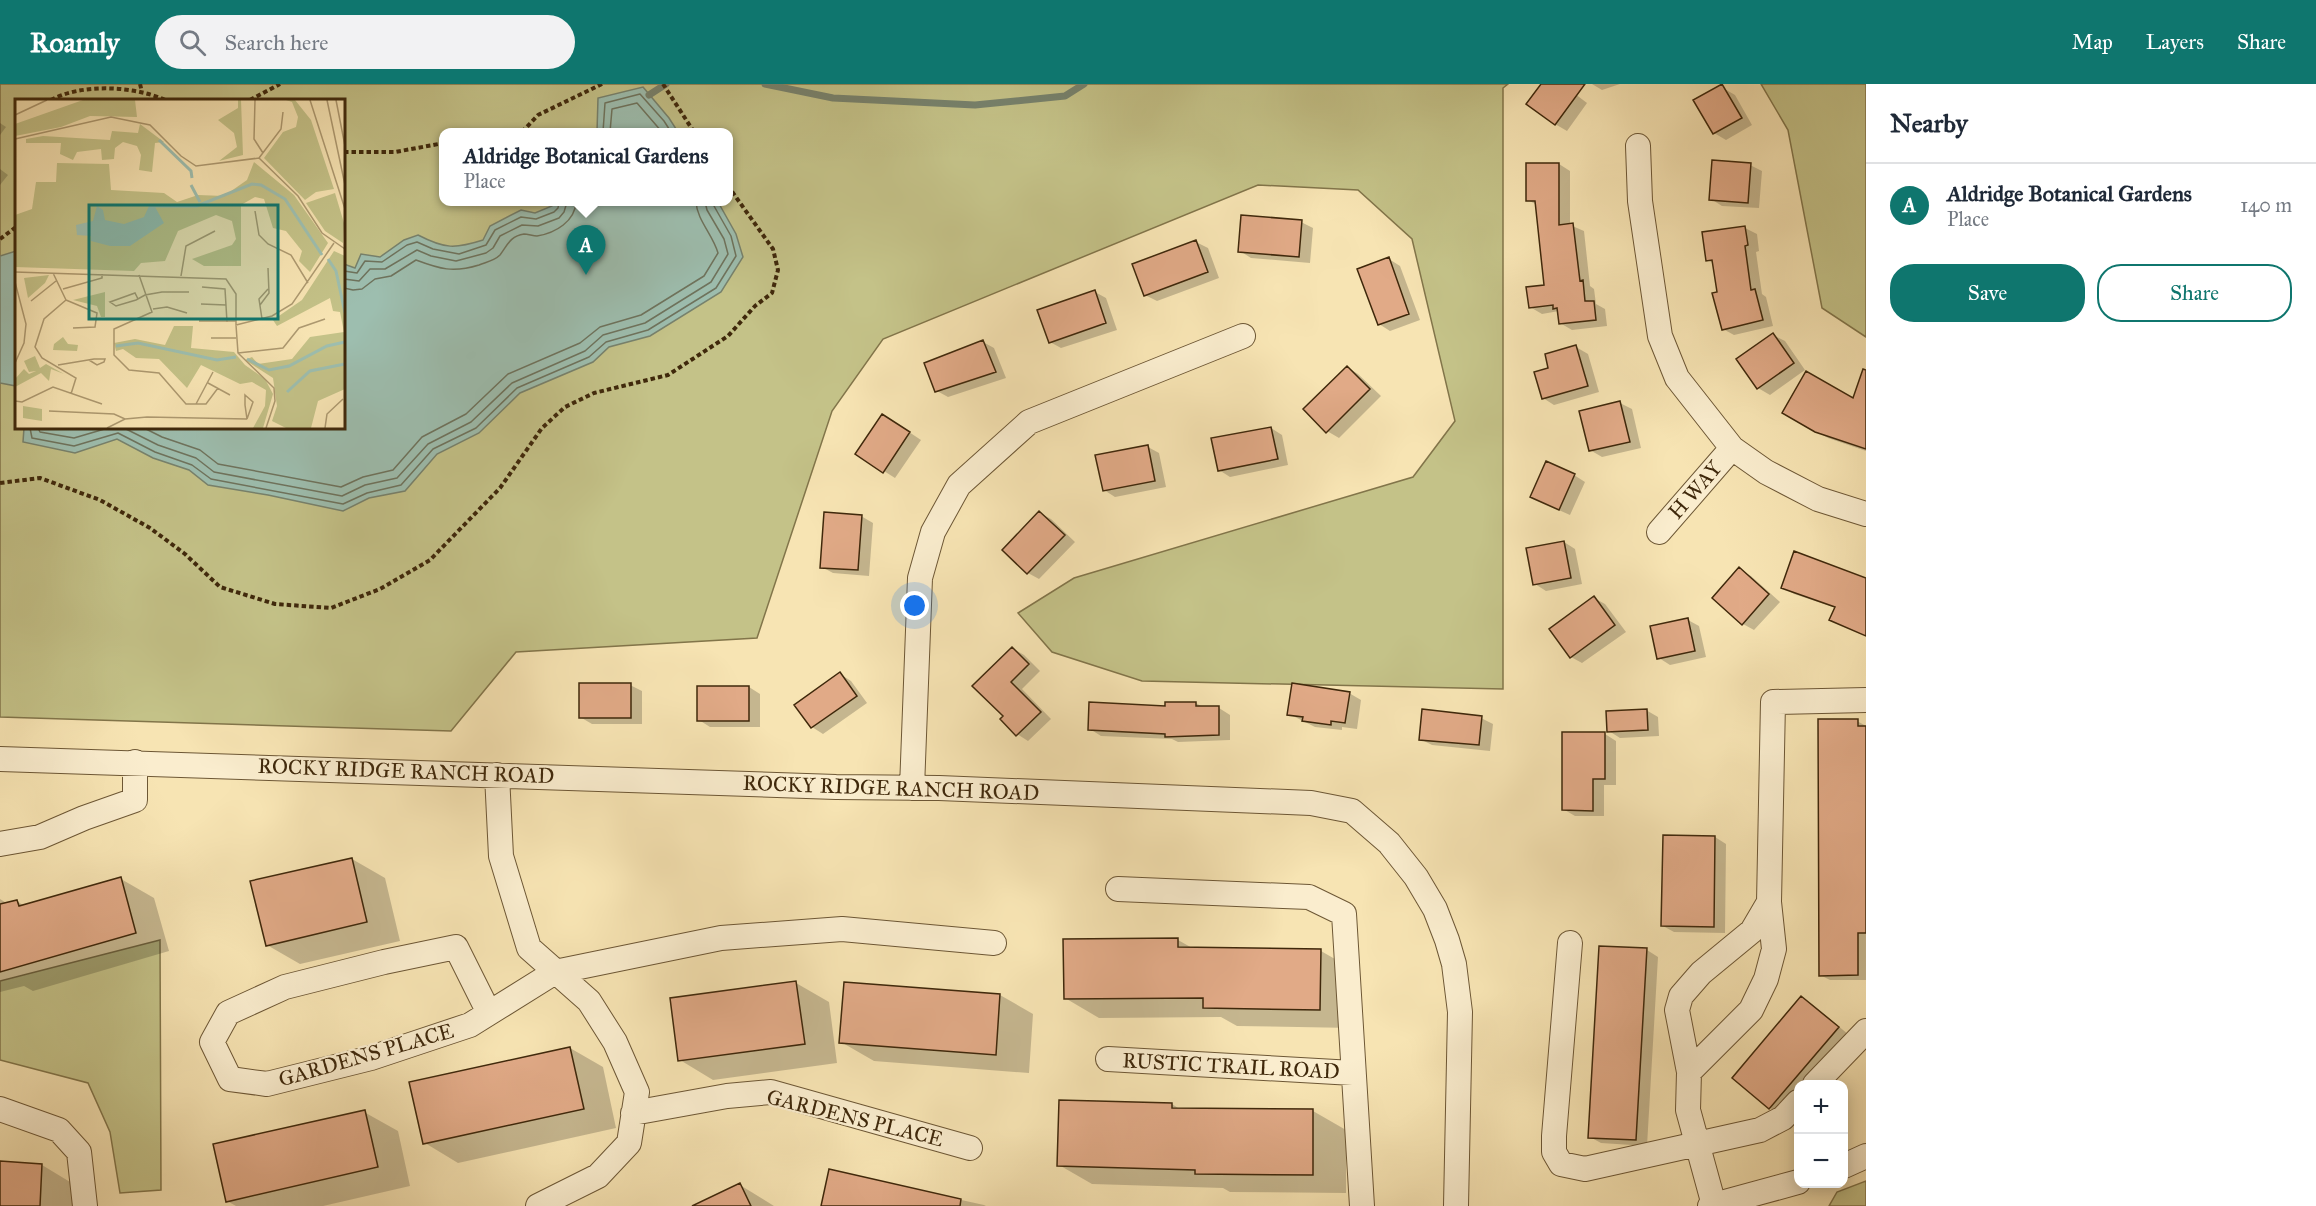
<!DOCTYPE html>
<meta charset="utf-8">
<style>
:root{--surface:#fff;--page:#f2f2f3;--text:#1f2937;--muted:#747a83;--line:#e0e1e3;--accent:#0f766e}
body{margin:0;font-family:"IM FELL Great Primer",serif;background:var(--page);color:var(--text)}
.controls{position:absolute;right:18px;bottom:18px;display:grid;overflow:hidden;border-radius:12px;box-shadow:0 3px 15px #0003}
.controls button{width:54px;height:54px;display:grid;place-items:center;padding:0;border:0;border-bottom:2px solid var(--line);background:var(--surface);color:var(--text);font:30px sans-serif}
.you{position:absolute;left:915px;top:522px;width:21px;height:21px;margin:-15px;border:4px solid #fff;border-radius:50%;background:#1a73e8;box-shadow:0 0 0 9px #1a73e833}
.badge{display:grid;place-items:center;width:39px;height:39px;border-radius:50%;background:var(--accent);color:#fff;font-size:20px;font-weight:700}
.pin{position:absolute;translate:-50% -50px;filter:drop-shadow(0 2px 3px #0008)}
.pin::after{content:'';position:absolute;top:32px;width:21px;height:18px;background:inherit;clip-path:polygon(0 0,100% 0,50% 100%)}
.popup{position:absolute;left:439px;top:44px;width:294px;height:78px;box-sizing:border-box;display:grid;place-content:center;border-radius:12px;background:var(--surface);filter:drop-shadow(0 2px 4px #0005);font-size:20px;white-space:nowrap;color:var(--muted)}
.popup b{font-size:22px;color:var(--text)}
.popup::after{content:'';position:absolute;left:50%;top:100%;margin-left:-12px;border:12px solid transparent;border-top-color:var(--surface)}
.list{margin:0;padding:0;list-style:none}
h2{display:flex;justify-content:space-between;align-items:center;height:78px;margin:0;padding:0 24px;font-size:26px}
h2 small{font-size:20px;font-weight:400;color:var(--muted)}
.list li{display:grid;grid-template-columns:39px 1fr auto;gap:18px;align-items:center;box-sizing:border-box;height:84px;padding:0 24px;border-top:2px solid var(--line)}
.list b{display:block;font-size:22px;white-space:nowrap}
.list p{margin:0;font-size:20px;white-space:nowrap;color:var(--muted)}
.list em{font-size:20px;font-style:normal;color:var(--muted)}
.actions{display:flex;gap:12px;padding:18px 24px}
.actions a{flex:1;padding:14px 0;border:2px solid var(--accent);border-radius:24px;text-align:center;font-size:21px;color:var(--accent)}
.actions .main{background:var(--accent);color:#fff}
.icon{flex:none;width:33px;height:33px;fill:none;stroke:currentColor;stroke-width:2;stroke-linecap:round;stroke-linejoin:round}
.map{position:relative;flex:none;width:1866px;height:1122px;overflow:hidden}
header{display:flex;align-items:center;gap:36px;box-sizing:border-box;height:84px;padding:0 30px;background:var(--accent);color:#fff}
header strong{font-size:28px}
nav{display:flex;gap:33px;margin-inline-start:auto;font-size:21px}
.search{width:420px;height:54px;background:var(--page);display:flex;align-items:center;gap:15px;box-sizing:border-box;padding:0 21px;border-radius:33px;color:var(--muted);font-size:22px}
main{display:flex}
aside{flex:1;background:var(--surface)}
.map>svg:first-child{display:block}
.green{fill:#c4c288;stroke:#82754a;stroke-width:1.5;fill-rule:evenodd}
.water{fill:#9dbeaf;stroke:#77826d;stroke-width:1.5}
.shadow{fill:#0003}
.lines{fill:none;stroke-linecap:round;stroke-linejoin:round}
.shore{stroke:#6e735d;stroke-width:1.5}
.stream{stroke:#77826d;stroke-width:7}
.building{fill:#e1aa87;stroke:#3f280b;stroke-width:1.5}
.minor-casing{stroke:#6d5735;stroke-width:26}
.path{stroke:#3f280b;stroke-width:4;stroke-dasharray:4.5 3;stroke-linecap:butt}
.minor{stroke:#faedce;stroke-width:24}
.labels{text-anchor:middle;dominant-baseline:central;stroke-width:4.5;stroke-linejoin:round;paint-order:stroke}
.street-label{font-size:21px;fill:#3f280b;stroke:#faedce}
.inset-river{fill:none;stroke:#9dbeaf;stroke-width:3}
.inset-road{fill:none;stroke:#ad9970;stroke-width:1.5}
.view{fill:#0f766e;fill-opacity:0.15;stroke:#0f766e;stroke-width:3}
.inset-edge{fill:none;stroke:#3f280b;stroke-width:3}
</style>
<header>
<strong>Roamly</strong>
<div class="search"><svg class="icon" aria-label="search" viewBox="0 0 24 24"><circle cx="10" cy="10" r="6"/><path d="M15 15l6 6"/></svg>Search here</div>
<nav><a>Map</a><a>Layers</a><a>Share</a></nav>
</header>
<main>
<div class="map">
<svg width="1866" height="1122" viewBox="0 0 1866 1122">
<rect width="100%" height="100%" fill="#f7e4b3"/>
<filter id="stains"><feTurbulence type="fractalNoise" baseFrequency=".00333" numOctaves="4"/><feColorMatrix values="0 0 0 0 .2 0 0 0 0 .09 0 0 0 0 .02 0 0 0 .5 -.17"/></filter>
<radialGradient id="worn" r=".72"><stop offset=".6" stop-color="#630" stop-opacity="0"/><stop offset="1" stop-color="#630" stop-opacity=".3"/></radialGradient>
<path class="green" d="M0,0H1508L1503,4V605L1142,597L1052,568L1018,529L1074,494L1413,393L1455,337L1412,155L1358,106L1258,101L883,255L832,327L757,554L516,568L451,647L0,633ZM16,16H344V344H16ZM444,48H728V118H444Z
M1761,0H1866V253L1822,224L1788,46Z
M160,856L161,1106L120,1109L110,1048L88,999L0,976V897Z
M1866,1097V1122H1829L1837,1108Z"/>
<path class="water" d="M643,3L669,34L678,48H597L598,14Z
M554,118H718L736,150L743,173L721,208L650,252L609,263L593,278L520,309L479,349L437,370L405,407L369,414L343,427L268,411L208,401L189,386L153,374L117,355L75,369L23,358L24,344H344V180L355,184L361,170L380,173L404,156L418,151C445,165 455,165 483,156L490,142L521,126L535,129L552,122Z
M16,167V302L0,299V172Z"/>
<path class="shadow" d="M1543,0H1562L1587,19L1567,47L1555,40Z
M1592,0H1620L1602,6Z
M1723,4L1735,11L1752,41L1726,56L1714,49Z
M0,39L6,43L0,51Z
M1559,80L1570,87V141L1584,147L1590,202L1594,205L1596,220L1605,225L1607,242L1572,246L1560,239L1559,227L1542,230L1530,223L1546,202L1537,121L1528,116Z
M1750,81L1762,87L1759,124L1722,122L1711,115Z
M0,85L8,91L0,101Z
M1301,138L1313,144L1310,179L1251,174L1240,167Z
M1745,144L1757,150L1759,167L1756,168L1762,210L1766,213L1773,242L1734,251L1723,245L1715,180L1707,176Z
M1196,158L1208,164L1219,194L1157,217L1145,211Z
M1389,175L1400,182L1420,236L1390,247L1379,240Z
M1095,208L1106,214L1117,246L1061,264L1050,258Z
M1773,251L1785,257L1805,286L1770,311L1758,304L1738,275Z
M983,258L994,264L1006,294L948,313L937,307Z
M1576,263L1588,270L1599,308L1554,321L1543,314L1550,286Z
M1347,283L1358,290L1381,312L1339,354L1327,347Z
M1866,300V367L1828,354L1784,329L1854,317Z
M1620,319L1632,325L1641,364L1602,373L1590,366Z
M894,338L921,356L895,394L857,370Z
M1271,344L1282,351L1288,381L1230,393L1219,386Z
M1148,363L1159,369L1166,403L1115,413L1104,406Z
M1574,391L1585,398L1570,431L1543,419Z
M1040,429L1051,435L1075,458L1039,495L1028,489Z
M861,432L873,439L869,492L833,489L822,483Z
M1564,458L1575,465L1582,500L1546,507L1535,500Z
M1739,485L1751,492L1780,518L1754,546L1743,540Z
M1866,496V552L1831,535L1836,524L1794,510L1782,503Z
M1594,514L1605,520L1626,548L1582,579L1571,573Z
M1688,536L1699,542L1706,573L1670,581L1659,574Z
M1012,564L1024,571L1040,587L1022,605L1051,635L1028,657L1017,650L1005,632Z
M840,590L851,597L867,619L823,650L812,643Z
M630,601L642,607V640H592L580,633Z
M749,603L760,610V643H710L699,636Z
M1349,609L1361,616L1357,645L1342,643V646L1315,643L1289,630Z
M1196,619L1204,624H1219L1230,631V656L1178,658L1172,655L1101,652L1090,645L1167,623Z
M1646,626L1658,633L1659,652L1620,654L1609,647Z
M1481,634L1493,640L1490,667L1432,661L1420,655Z
M1857,637L1866,642V896H1830L1820,891Z
M1605,650L1616,657V701H1604V732H1575L1563,725Z
M1715,753L1726,760L1725,849L1674,848L1663,842Z
M352,775L385,794L400,857L300,880L267,861Z
M121,795L154,814L169,867L33,907L24,902L0,908V815L8,820L17,817L24,822Z
M1178,856L1194,865L1321,867L1354,886L1353,944L1237,942L1221,933L1099,934L1065,914Z
M1647,866L1658,873L1647,1062L1601,1059L1590,1053Z
M796,899L829,918L837,979L713,996L680,976Z
M845,899L1000,911L1033,930L1029,989L874,977L841,958Z
M1801,914L1812,920L1849,951L1807,1000H1798V1010L1782,1030L1770,1024L1734,994Z
M570,964L603,983L616,1044L458,1079L425,1059Z
M1172,1020L1181,1026L1313,1027L1346,1046V1109L1230,1108L1223,1104L1092,1100L1059,1081Z
M364,1028L398,1047L410,1102L323,1122H236L227,1117Z
M0,1079L42,1081L75,1101L74,1122H0Z
M830,1087L984,1121L986,1122H822Z
M740,1101L774,1122H695Z"/>
<g class="lines">
<path class="shore" d="M603,48L605,19L640,10L664,37L671,48
M610,48L612,25L637,19L662,48
M344,187L357,189L365,177L382,178L407,161L417,158L433,165L459,170L486,161L495,146L521,133L536,135L554,128L558,124L559,118
M344,195L359,197L370,185H385L417,166L431,172L456,177L486,169L493,164L500,152L522,141L538,142L559,134L564,128L567,118
M344,204L353,206L362,205L375,195L391,192L416,176C440,185 453,189 479,181C486,178 494,177 500,171C507,162 510,152 524,150C528,150 533,152 537,152C556,149 575,137 576,118
M30,344L32,354L74,362L118,349L155,368L192,381L211,395L343,420L367,409L401,401L433,365L476,344L517,304L589,273L606,258L648,246L716,204L736,172L731,152L714,122L713,118
M38,344L40,348L74,354L108,344
M124,344L158,361L196,374L214,388L342,412L365,401L397,394L428,360L471,338L512,299L585,267L603,251L645,239L711,198L728,170L724,155L707,126L705,118
M144,344L162,353L200,366L218,380L341,403L363,393L393,386L422,353L466,330L508,290L580,259L600,243L641,231L704,192L718,169C713,151 697,136 696,118"/>
<path class="stream" d="M765,0L833,14L975,21L1065,12L1084,0
M649,11L666,0"/>
</g>
<path class="building" d="M1541,0H1585L1555,41L1526,20Z
M1722,0L1742,34L1713,50L1693,16Z
M1712,76L1751,79L1748,119L1709,116Z
M1526,79H1559V141L1573,139L1580,197L1583,196L1585,217H1594L1596,236L1559,240L1557,224L1553,225V221L1529,224L1526,203L1544,201L1535,117H1526Z
M1241,131L1302,136L1299,173L1238,168Z
M1745,142L1748,161L1745,162L1751,206L1755,205L1763,236L1722,246L1712,209L1717,208L1712,176L1706,177L1702,148Z
M1196,156L1208,188L1144,212L1132,180Z
M1389,173L1409,230L1378,241L1357,185Z
M1095,206L1106,239L1049,259L1037,226Z
M1773,249L1794,279L1757,305L1736,275Z
M983,256L996,288L935,308L924,279Z
M1576,261L1588,302L1542,315L1534,288L1548,284L1545,270Z
M1347,282L1370,305L1326,349L1303,325Z
M1863,285L1866,286V365L1815,348L1782,329L1806,287L1853,314Z
M1620,317L1630,358L1589,367L1579,327Z
M882,330L910,348L883,389L855,370Z
M1271,343L1278,375L1218,387L1211,354Z
M1148,361L1155,397L1103,407L1095,371Z
M1546,377L1575,390L1559,426L1530,413Z
M1039,427L1065,451L1027,490L1002,466Z
M824,428L862,431L858,486L820,484Z
M1564,457L1571,494L1533,501L1526,464Z
M1794,467L1866,494V552L1829,536L1835,523L1781,504Z
M1739,483L1769,510L1742,541L1712,514Z
M1594,512L1615,541L1570,574L1549,545Z
M1688,534L1695,567L1657,575L1650,542Z
M1012,563L1029,580L1011,598L1041,628L1016,652L1000,635L1003,632L972,602Z
M840,588L857,612L811,644L794,621Z
M579,599H631V634H579Z
M1292,599L1350,608L1345,639L1331,637V641L1302,637L1303,633L1287,631Z
M697,602H749V637H697Z
M1089,618L1165,622V618H1196V622H1219V651L1165,653V650L1088,646Z
M1422,625L1482,632L1479,661L1419,656Z
M1647,625L1648,646L1607,648L1606,627Z
M1818,635H1858V642H1866V849H1858V891L1819,892Z
M1562,648H1605V695H1593V727L1562,726Z
M1663,751L1715,752L1714,843L1661,842Z
M352,774L367,838L266,862L250,797Z
M121,793L136,849L0,888V820L17,816L19,822Z
M1178,854V863L1321,865L1320,926L1203,924V914L1064,915L1063,855Z
M1599,862L1647,864L1636,1056L1588,1054Z
M796,897L805,960L678,977L670,914Z
M844,898L1000,910L996,971L839,959Z
M1801,912L1839,943L1769,1025L1732,994Z
M570,963L584,1025L423,1060L409,998Z
M1059,1016L1172,1019V1024L1313,1025V1091L1195,1090V1086L1057,1082Z
M365,1026L378,1083L226,1118L213,1060Z
M0,1077L42,1080L40,1122H0Z
M829,1085L961,1115L960,1122H821Z
M740,1099L751,1122H692Z"/>
<g class="lines">
<defs>
<path id="minor" d="M1638,62L1640,117L1660,252L1677,294L1732,364L1766,388L1818,415L1866,430
M1659,448L1732,364
M0,675L836,703L939,704L1311,719L1352,727L1389,759L1416,793L1435,825L1447,856L1454,880L1460,928L1456,1122
M497,691L501,772L529,864L589,917L615,958L637,1008L629,1059L598,1092L538,1122
M912,704L920,494L933,448L959,401L1029,338L1243,252
M0,760L40,753L84,734L135,716V678
M1118,805L1309,813L1344,830L1362,1122
M1570,859L1554,1052V1068L1561,1080L1585,1085L1760,1046L1783,1034L1798,1018
M489,929L456,863L384,878L285,903L228,929L212,958L230,995L267,1000L371,974L470,941L555,888L721,854L842,845L994,859
M1108,975L1353,989
M1689,988L1751,926L1766,895L1774,865L1769,818L1773,618L1866,616
M1815,1000L1866,947
M0,1025L59,1046L79,1068L85,1122
M633,1029L727,1012L771,1008L970,1064
M1844,1082L1866,1072
M1714,1121L1688,1026L1689,988L1677,926L1681,912L1701,889L1752,847L1769,818
M1710,1122L1798,1098"/>
</defs>
<use href="#minor" class="minor-casing"/>
<path class="path" d="M140,0L142,8
M663,0L694,48
M51,16C80,0 132,1 165,16
M250,16L280,0
M522,48L538,31L602,0
M344,68H395L444,59
M0,155L16,143
M0,399L40,394L100,416L150,444L185,470L220,503L275,520L331,524L380,505L430,476L500,404L542,344L565,323L594,309L668,291L728,252L755,222L772,209L778,186L773,165L728,102"/>
<use href="#minor" class="minor"/>
</g>
<g class="labels">
<g class="street-label">
<text transform="translate(1695 406) rotate(-49)">H WAY</text>
<text transform="translate(406 687) rotate(2)">ROCKY RIDGE RANCH ROAD</text>
<text transform="translate(891 704) rotate(2)">ROCKY RIDGE RANCH ROAD</text>
<text transform="translate(366 971) rotate(-16)">GARDENS PLACE</text>
<text transform="translate(1231 982) rotate(3)">RUSTIC TRAIL ROAD</text>
<text transform="translate(855 1034) rotate(14)">GARDENS PLACE</text>
</g>
</g>
<g transform="translate(15 15)">
<rect width="330" height="330" fill="#f7e4b3"/>
<path d="M68,1H120L122,18L75,17L46,28L0,37V25ZM223,1H226L228,56L204,62L222,48L219,34L203,21L223,9ZM271,1H280L296,21L319,90L301,93L290,101L249,59L268,33L281,28L283,18L277,3ZM125,25L149,43L140,44L137,73L124,71L126,56L122,47L108,43L100,49L99,60L87,61L86,50L62,53L58,61L45,55L46,44H11V40L28,37L95,41L97,32L123,34ZM239,63L279,96L313,144L295,173L284,162L287,152L271,132L258,129L249,100L240,98L226,106V167H189L177,160L217,146L221,140L217,122L201,116L163,132L150,162L126,164L119,172L0,168V116L17,110L21,83H41L42,64L94,65L96,91L149,94L162,103L183,96L209,97L232,81ZM320,94L329,124L328,144L310,132L291,104ZM319,152L330,157V290L303,302L296,329H271L257,322L262,307L258,279L230,261L237,258L243,265L277,260L295,238L329,233L325,213L318,212L315,199L262,227L258,221L287,201ZM34,176L30,184L13,199L9,179ZM90,193V218H86L82,207L58,201ZM159,227H178L176,249L219,253L230,266L250,280L258,295L248,329H238L250,307L251,291L237,283L225,285L186,266L172,289L144,260L121,259L108,250L101,252L99,244L120,240L150,246ZM48,238L53,245L63,246L62,252L38,251L39,245ZM20,257L25,269L31,265L49,275L36,270L34,282L26,274L0,288V280L9,270L14,275L21,272L14,273L9,262ZM8,307L27,310V322L8,319Z" fill="#c4c288"/>
<path d="M139,106L149,124L115,147H95L76,142V137L62,136L61,126L78,122L82,107L88,111L90,121L109,125L129,118L134,107Z" fill="#9dbeaf"/>
<path class="inset-river" d="M144,41L176,72L177,79M176,86L185,103M139,107H182L237,85L246,86L270,100L307,156M313,160L321,172L330,214M101,247L123,244L202,261L221,258M232,260L254,271L274,267L312,247L330,243M272,293L295,272L330,265"/>
<path class="inset-road" d="M240,1L239,40L248,54M295,1L330,110M312,1L330,86M321,1L330,47M0,16L32,1M0,40L96,18L135,26L166,57L181,67L244,59L283,97L307,134L330,150M244,59L266,30L268,13M240,112L244,136L253,145L276,156L293,184M0,173L211,180L221,195V226L257,217L277,205L319,144M38,174L51,201M124,176L137,213L99,230V256L114,271L144,274L171,305H191L203,289M166,177L171,147L200,132M0,183L11,225L9,244L0,264M187,188L210,190L212,223M48,190L87,179V175M123,200L120,194L95,203L101,207L121,201L130,196L147,193H174M51,201L29,220L20,248L27,259L61,279L56,295M51,201L82,214L80,228L58,229M16,202L41,182M186,205L211,206M245,206L254,194L253,169M138,210L152,208L172,214M247,220L244,200L253,190M184,222H221M221,226L223,254L259,289L260,302L251,329M196,239H221M223,254L268,249L284,229L310,220M43,266L79,260H90L89,263L82,266L74,261M193,284L215,296M230,296L238,303L232,320L230,306ZM0,302L7,303L38,288L87,305M181,305L198,273M34,312L99,315L110,320M92,329L110,320L132,318L232,320M310,329L312,315L328,300"/>
<path class="view" d="M74,106H263V220H74Z"/>
<rect width="330" height="330" class="inset-edge"/>
</g>
<rect width="100%" height="100%" filter="url(#stains)"/>
<rect width="100%" height="100%" fill="url(#worn)"/>
</svg>
<div class="controls">
<button>+</button>
<button>−</button>
</div>
<div class="you"></div>
<div class="pin badge" style="left:586px;top:191px">A</div>
<div class="popup"><b>Aldridge Botanical Gardens</b>Place</div>
</div>
<aside>
<h2>Nearby<small></small></h2>
<ul class="list">
<li><span class="badge">A</span><div><b>Aldridge Botanical Gardens</b><p>Place</p></div><em>140 m</em></li>
</ul>
<div class="actions"><a class="main">Save</a><a>Share</a></div>
</aside>
</main>
